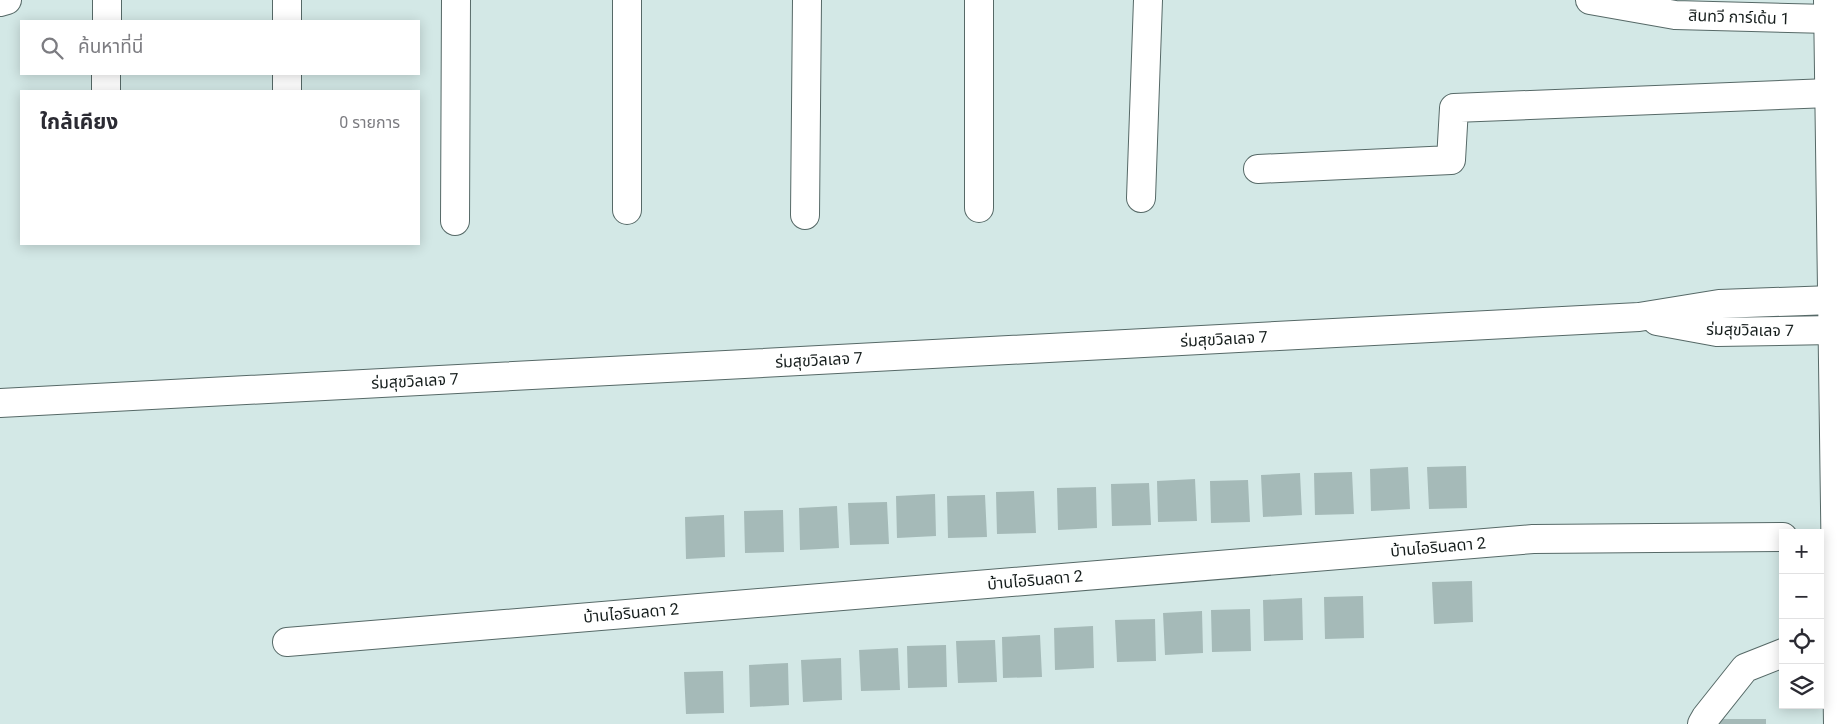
<!DOCTYPE html>
<html lang="th">
<meta charset="utf-8">
<style>
:root{--surface:#fff;--page:#f2f2f3;--text:#2b2b33;--muted:#7c7c81;--line:#e1e1e2}
body{margin:0;font-family:Roboto,"Noto Sans Thai",sans-serif;background:var(--page);color:var(--text)}
.controls{position:absolute;right:15px;bottom:15px;display:grid;overflow:hidden;border-radius:0px;box-shadow:0 2px 12px #0003}
.controls button{width:45px;height:45px;display:grid;place-items:center;padding:0;border:0;border-bottom:1px solid var(--line);background:var(--surface);color:var(--text);font:25px sans-serif}
.list{margin:0;padding:0;list-style:none}
h2{display:flex;justify-content:space-between;align-items:center;height:65px;margin:0;padding:0 20px;font-size:21px}
h2 small{font-size:16px;font-weight:400;color:var(--muted)}
.icon{flex:none;width:28px;height:28px;fill:none;stroke:currentColor;stroke-width:2;stroke-linecap:round;stroke-linejoin:round}
.map{position:relative;flex:none;width:1839px;height:724px;overflow:hidden}
.search{position:absolute;background:var(--surface);box-shadow:0 2px 12px #0003;left:20px;top:20px;width:400px;height:55px;display:flex;align-items:center;gap:12px;box-sizing:border-box;padding:0 18px;border-radius:0px;color:var(--muted);font-size:19px}
.panel{position:absolute;background:var(--surface);box-shadow:0 2px 12px #0003;left:20px;top:90px;width:400px;height:155px;border-radius:0px}
.map>svg:first-child{display:block}
.building{fill:#a5bab8}
.lines{fill:none;stroke-linecap:round;stroke-linejoin:round}
.minor-casing{stroke:#566967;stroke-width:30}
.highway-casing{stroke:#566967;stroke-width:30}
.minor{stroke:#fff;stroke-width:28}
.highway{stroke:#fff;stroke-width:28}
.labels{text-anchor:middle;dominant-baseline:central;stroke-width:5;stroke-linejoin:round;paint-order:stroke}
.street-label{font-size:16px;fill:#161e1d;stroke:#fff}
</style>
<div class="map">
<svg width="1839" height="724" viewBox="0 0 1839 724">
<rect width="100%" height="100%" fill="#d3e8e6"/>
<path class="building" d="M1466,466L1467,508L1429,509L1427,467Z
M1408,467L1410,509L1371,511L1370,469Z
M1352,472L1354,514L1315,515L1314,473Z
M1300,473L1302,515L1263,517L1261,475Z
M1195,479L1197,521L1158,522L1157,481Z
M1248,480L1250,522L1211,523L1210,481Z
M1149,483L1151,525L1112,526L1111,484Z
M1096,487L1097,528L1058,530L1057,488Z
M1034,491L1036,533L997,534L996,492Z
M935,494L936,536L897,538L896,496Z
M985,495L987,537L948,538L947,496Z
M887,502L889,544L850,545L848,503Z
M837,506L839,548L800,550L799,508Z
M783,510L784,552L745,553L744,511Z
M724,515L725,557L686,559L685,517Z
M1472,581L1473,622L1434,624L1432,582Z
M1363,596L1364,638L1325,639L1324,597Z
M1302,598L1303,640L1264,641L1263,600Z
M1250,609L1251,651L1212,652L1211,610Z
M1202,611L1203,653L1165,655L1163,613Z
M1155,619L1156,661L1117,662L1115,620Z
M1093,626L1094,668L1055,670L1054,628Z
M1040,635L1042,677L1003,678L1002,637Z
M995,640L997,682L958,683L956,641Z
M946,645L947,687L908,688L907,646Z
M898,648L900,690L861,691L859,650Z
M841,658L842,700L803,702L801,660Z
M788,663L789,705L750,707L749,665Z
M723,671L724,713L686,714L684,672Z
M1715,719H1766V724H1715Z"/>
<g class="lines">
<defs>
<path id="minor" d="M287,0V21
M627,0V210
M1590,0L1675,15L1829,19
M0,2L7,0
M107,21V0
M287,74V91
M106,91V74
M1258,169L1451,160L1454,108L1829,93
M1141,198L1148,0
M979,208V0
M805,215L807,0
M455,221L456,0
M1657,321L1717,332L1833,330
M0,403L1639,317L1719,304L1832,300
M287,642L1533,539L1783,537
M1702,724L1706,717L1745,668L1783,653"/>
<path id="highway" d="M1828,0L1838,724"/>
</defs>
<use href="#minor" class="minor-casing"/>
<use href="#highway" class="highway-casing"/>
<use href="#minor" class="minor"/>
<use href="#highway" class="highway"/>
</g>
<g class="labels">
<g class="street-label">
<text transform="translate(1739 17) rotate(2)">สินทวี การ์เด้น 1</text>
<text transform="translate(1750 330) rotate(1)">ร่มสุขวิลเลจ 7</text>
<text transform="translate(1224 339) rotate(-3)">ร่มสุขวิลเลจ 7</text>
<text transform="translate(819 360) rotate(-3)">ร่มสุขวิลเลจ 7</text>
<text transform="translate(415 381) rotate(-3)">ร่มสุขวิลเลจ 7</text>
<text transform="translate(1438 547) rotate(-5)">บ้านไอรินลดา 2</text>
<text transform="translate(1035 580) rotate(-5)">บ้านไอรินลดา 2</text>
<text transform="translate(631 613) rotate(-5)">บ้านไอรินลดา 2</text>
</g>
</g>
</svg>
<div class="controls">
<button>+</button>
<button>−</button>
<button><svg class="icon" aria-label="locate" viewBox="0 0 24 24"><circle cx="12" cy="12" r="6"/><path d="M12 2v4M12 18v4M2 12h4M18 12h4"/></svg></button>
<button><svg class="icon" aria-label="layers" viewBox="0 0 24 24"><path d="M12 4l9 5-9 5-9-5zM3 14l9 5 9-5"/></svg></button>
</div>
<div class="search"><svg class="icon" aria-label="search" viewBox="0 0 24 24"><circle cx="10" cy="10" r="6"/><path d="M15 15l6 6"/></svg>ค้นหาที่นี่</div>
<section class="panel">
<h2>ใกล้เคียง<small>0 รายการ</small></h2>
<ul class="list">
</ul>
</section>
</div>
